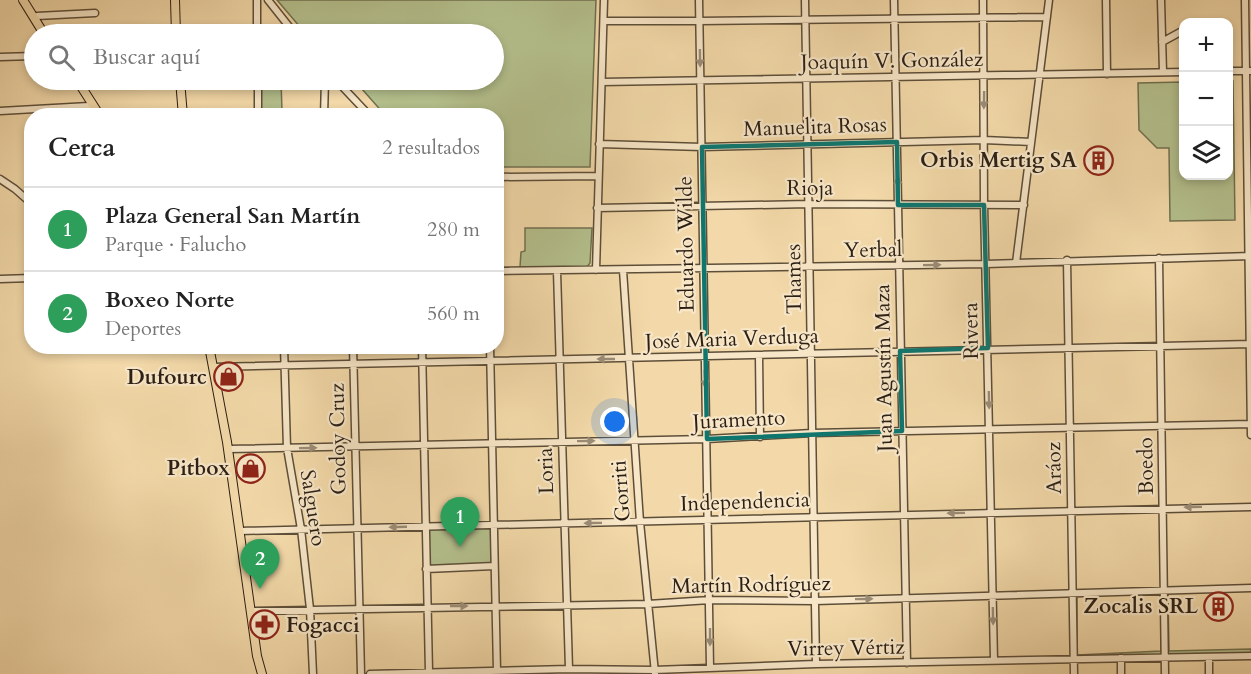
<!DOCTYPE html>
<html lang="es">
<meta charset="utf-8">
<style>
:root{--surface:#fff;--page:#f6f6f6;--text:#222;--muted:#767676;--line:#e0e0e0;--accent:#1a73e8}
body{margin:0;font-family:Cardo,serif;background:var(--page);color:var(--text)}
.controls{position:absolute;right:18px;top:18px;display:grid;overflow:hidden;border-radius:12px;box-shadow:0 3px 9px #0003}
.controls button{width:54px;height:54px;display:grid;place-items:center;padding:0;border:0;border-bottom:2px solid var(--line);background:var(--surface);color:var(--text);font:30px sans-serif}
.you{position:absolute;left:615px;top:422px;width:21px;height:21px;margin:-15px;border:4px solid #fff;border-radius:50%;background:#1a73e8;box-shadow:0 0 0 9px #1a73e833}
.badge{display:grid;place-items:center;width:39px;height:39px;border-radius:50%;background:var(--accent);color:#fff;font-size:20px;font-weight:700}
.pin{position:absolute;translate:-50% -50px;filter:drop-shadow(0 2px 3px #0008)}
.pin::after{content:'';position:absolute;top:32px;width:21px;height:18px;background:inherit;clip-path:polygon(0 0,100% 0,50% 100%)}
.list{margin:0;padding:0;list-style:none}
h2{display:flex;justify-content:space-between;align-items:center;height:78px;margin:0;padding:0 24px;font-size:26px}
h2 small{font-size:20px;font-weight:400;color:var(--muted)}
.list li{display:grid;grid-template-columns:39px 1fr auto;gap:18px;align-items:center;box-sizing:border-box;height:84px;padding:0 24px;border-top:2px solid var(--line)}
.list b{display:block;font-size:22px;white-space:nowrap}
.list p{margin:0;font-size:20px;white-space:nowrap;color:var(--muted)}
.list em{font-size:20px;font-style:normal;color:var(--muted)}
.icon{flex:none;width:33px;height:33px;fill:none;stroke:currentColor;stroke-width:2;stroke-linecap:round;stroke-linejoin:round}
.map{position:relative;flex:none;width:1251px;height:674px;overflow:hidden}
.search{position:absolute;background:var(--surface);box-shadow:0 3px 9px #0003;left:24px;top:24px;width:480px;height:66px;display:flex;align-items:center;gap:15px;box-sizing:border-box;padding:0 21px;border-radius:33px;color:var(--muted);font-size:22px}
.panel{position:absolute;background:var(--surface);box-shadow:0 3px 9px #0003;left:24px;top:108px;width:480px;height:246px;border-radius:24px}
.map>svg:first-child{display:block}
.green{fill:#b4c08d;stroke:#707050;stroke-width:1.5}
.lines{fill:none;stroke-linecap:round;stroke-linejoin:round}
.minor-casing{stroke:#5d4e39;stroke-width:9}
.major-casing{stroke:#2b1f14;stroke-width:10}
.minor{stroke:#f7e6c7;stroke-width:6}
.major{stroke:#f3d9a9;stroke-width:8}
.oneway{fill:#9b8c76}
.marked{fill:none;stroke:#0f766e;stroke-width:4.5;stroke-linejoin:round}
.labels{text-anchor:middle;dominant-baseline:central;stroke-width:4.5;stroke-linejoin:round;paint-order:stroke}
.street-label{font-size:21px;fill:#2b1f14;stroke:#f7e6c7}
.poi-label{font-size:21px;font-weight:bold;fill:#2b1f14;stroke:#f7e6c7;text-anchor:end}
</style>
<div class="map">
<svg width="1251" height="674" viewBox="0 0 1251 674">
<rect width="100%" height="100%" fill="#f3d9a9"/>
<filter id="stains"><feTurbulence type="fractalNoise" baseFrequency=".00333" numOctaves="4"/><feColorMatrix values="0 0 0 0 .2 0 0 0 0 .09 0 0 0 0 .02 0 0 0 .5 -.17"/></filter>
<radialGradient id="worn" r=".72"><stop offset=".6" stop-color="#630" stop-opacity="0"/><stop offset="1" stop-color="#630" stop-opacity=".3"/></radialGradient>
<path class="green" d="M277,0H596L590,167H497L496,116L385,115L354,80H494V34H306Z
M261,80H281L282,111L261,110Z
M1233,81L1235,220L1170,221L1169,148H1157L1139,130L1138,83L1183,82L1184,176H1228L1229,82Z
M525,228H592L590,263L587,267H520L521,252L525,251Z
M490,526L492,529L491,564L428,567L427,528Z
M1161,595L1163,654L1075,658V596H1077V655L1161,651Z
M1166,595H1168L1169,651L1251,649V653L1167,654Z"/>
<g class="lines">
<defs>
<path id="minor" d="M257,0V34
M268,0L295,34
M699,0L710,667
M805,0L816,664
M894,0L907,663
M983,0L984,205L994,660
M1106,0L1107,74
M1161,0L1163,72
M1245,0L1251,435
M34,18L37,16L95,13
M604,21H699L1047,17
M1162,42L1184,30
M0,57L34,56
M1228,71H1251
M258,80V116
M336,80L370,116
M602,82L1184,72
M0,111L89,106
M324,116L325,80
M599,144L702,147L984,140L1031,142
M496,177L598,176
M0,179L15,189L32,204
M597,208L809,204L1024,205
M1159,258L1165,674
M1067,260L1074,674
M1016,263L1049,0
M596,270L604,0
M623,270L640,522L655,673
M496,271L986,264L1251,256
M557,271L569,669
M0,279L32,278
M284,346L287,448L301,529L310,609L313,674
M353,346L361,674
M422,346L429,672
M490,346L497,671
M759,356L760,437
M213,367L1251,344
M228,449L707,439L812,433L1251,424
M240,531L1251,507
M426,569L494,566
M251,611L648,604L710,600L815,601L1251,588
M1209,657V674
M1121,658V674
M370,674L569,669L654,670L816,664L1251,656"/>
<path id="major" d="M23,0L44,34
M175,0L176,34
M77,80L100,116
M180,80L183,116
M209,346L227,442L257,656L262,674"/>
</defs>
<use href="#minor" class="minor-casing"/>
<use href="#major" class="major-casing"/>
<use href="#minor" class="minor"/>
<use href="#major" class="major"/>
</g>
<defs><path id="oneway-solid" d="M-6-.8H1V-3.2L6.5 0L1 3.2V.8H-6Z" transform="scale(1.5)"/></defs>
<g class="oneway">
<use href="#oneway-solid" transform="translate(700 58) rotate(89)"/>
<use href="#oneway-solid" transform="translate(984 100) rotate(91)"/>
<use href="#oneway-solid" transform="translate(898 185) rotate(-91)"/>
<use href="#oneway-solid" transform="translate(932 265) rotate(-1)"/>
<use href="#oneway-solid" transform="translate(606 359) rotate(180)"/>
<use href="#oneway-solid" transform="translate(705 379) rotate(88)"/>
<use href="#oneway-solid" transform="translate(989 400) rotate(89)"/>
<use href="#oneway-solid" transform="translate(586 441) rotate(-1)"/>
<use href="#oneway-solid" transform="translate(308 448) rotate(-1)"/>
<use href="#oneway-solid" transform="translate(1193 507) rotate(179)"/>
<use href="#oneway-solid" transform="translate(956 513) rotate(179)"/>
<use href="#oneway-solid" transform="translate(593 523) rotate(179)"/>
<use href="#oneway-solid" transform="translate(398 527) rotate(178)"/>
<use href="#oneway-solid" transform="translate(864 599) rotate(-1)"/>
<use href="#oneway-solid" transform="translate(459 606)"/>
<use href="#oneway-solid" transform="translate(993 616) rotate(89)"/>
<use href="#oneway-solid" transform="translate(710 637) rotate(90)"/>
</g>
<path class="marked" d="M897,142L898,205H984L988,348L900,351L902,431L707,439L702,147Z"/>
<defs>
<symbol id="building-ring" viewBox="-11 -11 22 22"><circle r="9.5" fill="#f7e6c7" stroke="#8f2418" stroke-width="1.5"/><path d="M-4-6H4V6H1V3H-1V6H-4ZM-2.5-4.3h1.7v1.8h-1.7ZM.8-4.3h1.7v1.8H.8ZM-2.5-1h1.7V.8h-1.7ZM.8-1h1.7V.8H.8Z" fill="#8f2418"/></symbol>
<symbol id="shop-ring" viewBox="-11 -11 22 22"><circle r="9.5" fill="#f7e6c7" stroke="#8f2418" stroke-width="1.5"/><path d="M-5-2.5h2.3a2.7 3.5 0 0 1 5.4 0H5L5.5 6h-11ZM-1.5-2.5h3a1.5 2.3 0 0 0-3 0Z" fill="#8f2418"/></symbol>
<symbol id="pharmacy-ring" viewBox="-11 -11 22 22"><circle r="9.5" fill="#f7e6c7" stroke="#8f2418" stroke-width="1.5"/><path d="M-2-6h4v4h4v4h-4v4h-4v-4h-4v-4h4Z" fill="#8f2418"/></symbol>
</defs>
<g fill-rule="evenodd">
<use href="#building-ring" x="1082" y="144" width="33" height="33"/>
<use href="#shop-ring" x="212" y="360" width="33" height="33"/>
<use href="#shop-ring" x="234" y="452" width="33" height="33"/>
<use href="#building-ring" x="1202" y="590" width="33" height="33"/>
<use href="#pharmacy-ring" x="248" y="608" width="33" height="33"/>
</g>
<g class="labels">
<g class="street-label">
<text transform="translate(892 61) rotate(-1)">Joaquín V. González</text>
<text transform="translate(815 127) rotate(-2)">Manuelita Rosas</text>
<text x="810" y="188">Rioja</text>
<text transform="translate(686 244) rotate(-91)">Eduardo Wilde</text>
<text transform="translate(873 250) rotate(-1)">Yerbal</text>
<text transform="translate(794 279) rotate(-91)">Thames</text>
<text transform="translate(971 331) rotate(-91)">Rivera</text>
<text transform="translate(732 339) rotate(-2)">José Maria Verduga</text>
<text transform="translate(884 368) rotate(-91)">Juan Agustín Maza</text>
<text transform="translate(739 420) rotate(-3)">Juramento</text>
<text transform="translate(338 439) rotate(-91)">Godoy Cruz</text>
<text transform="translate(1146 466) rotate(-91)">Boedo</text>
<text transform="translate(1054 468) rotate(-91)">Aráoz</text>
<text transform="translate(546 471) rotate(-92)">Loria</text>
<text transform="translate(621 491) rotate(-94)">Gorriti</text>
<text transform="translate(745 502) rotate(-2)">Independencia</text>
<text transform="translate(313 508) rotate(81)">Salguero</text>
<text transform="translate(751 585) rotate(-1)">Martín Rodríguez</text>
<text transform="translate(846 648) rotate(-1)">Virrey Vértiz</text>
</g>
<g class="poi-label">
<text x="1077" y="160">Orbis Mertig SA</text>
<text x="207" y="377">Dufourc</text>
<text x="230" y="468">Pitbox</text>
<text x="1198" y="606">Zocalis SRL</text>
<text x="286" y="625" text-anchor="start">Fogacci</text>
</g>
</g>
<rect width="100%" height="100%" filter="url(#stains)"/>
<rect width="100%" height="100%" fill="url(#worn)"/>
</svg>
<div class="controls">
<button>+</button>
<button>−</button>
<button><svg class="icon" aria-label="layers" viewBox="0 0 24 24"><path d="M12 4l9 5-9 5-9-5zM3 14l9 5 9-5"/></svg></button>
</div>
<div class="you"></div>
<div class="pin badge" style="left:460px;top:547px;background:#2e9e5b">1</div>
<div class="pin badge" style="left:260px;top:589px;background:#2e9e5b">2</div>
<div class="search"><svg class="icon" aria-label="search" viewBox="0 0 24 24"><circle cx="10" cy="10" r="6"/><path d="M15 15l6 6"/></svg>Buscar aquí</div>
<section class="panel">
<h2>Cerca<small>2 resultados</small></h2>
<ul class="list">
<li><span class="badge" style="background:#2e9e5b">1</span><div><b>Plaza General San Martín</b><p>Parque · Falucho</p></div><em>280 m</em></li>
<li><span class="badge" style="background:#2e9e5b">2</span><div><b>Boxeo Norte</b><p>Deportes</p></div><em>560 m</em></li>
</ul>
</section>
</div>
